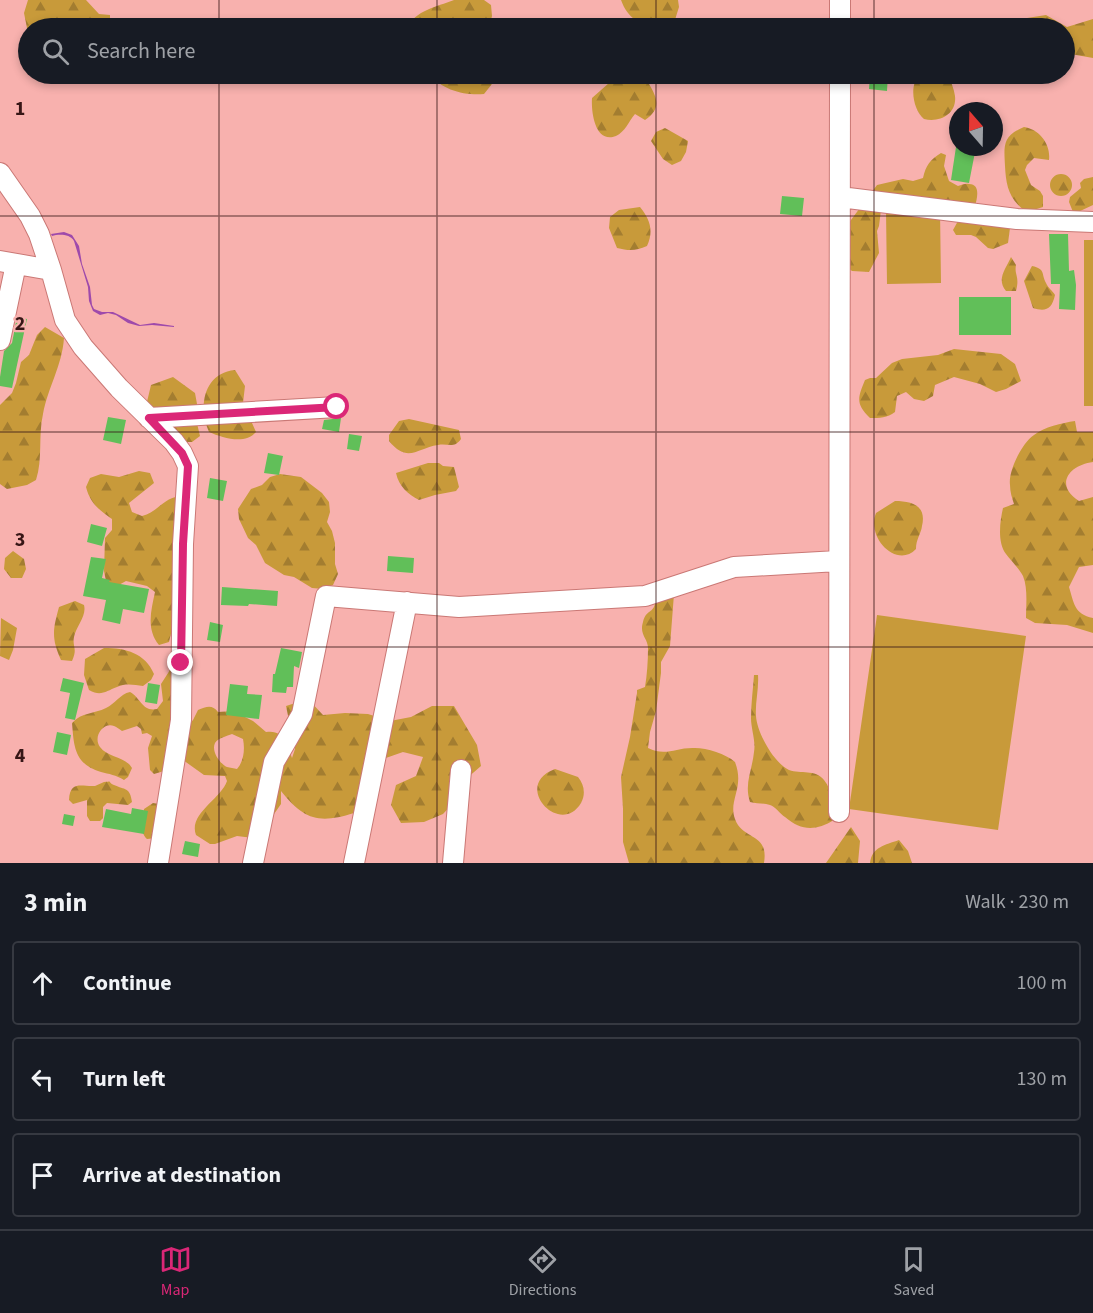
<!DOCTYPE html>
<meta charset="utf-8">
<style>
:root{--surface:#171b24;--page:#242831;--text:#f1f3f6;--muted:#9ea1a6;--line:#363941;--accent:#db2777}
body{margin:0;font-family:"Source Sans 3",sans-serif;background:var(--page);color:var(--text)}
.compass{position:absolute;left:949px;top:102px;width:54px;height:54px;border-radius:50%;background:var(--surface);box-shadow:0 3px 9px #0003;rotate:340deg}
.stop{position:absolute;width:18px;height:18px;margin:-14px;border:4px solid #db2777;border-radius:50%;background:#fff}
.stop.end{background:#db2777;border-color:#fff;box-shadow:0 2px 6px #0008}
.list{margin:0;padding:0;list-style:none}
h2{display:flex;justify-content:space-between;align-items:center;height:78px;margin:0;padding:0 24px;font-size:26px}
h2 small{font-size:20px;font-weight:400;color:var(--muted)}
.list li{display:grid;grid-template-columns:39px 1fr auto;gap:18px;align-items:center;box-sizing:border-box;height:84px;margin:0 12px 12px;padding:0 12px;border:2px solid var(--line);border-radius:6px}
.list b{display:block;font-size:22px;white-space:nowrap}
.list em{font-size:20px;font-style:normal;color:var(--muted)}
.icon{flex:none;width:33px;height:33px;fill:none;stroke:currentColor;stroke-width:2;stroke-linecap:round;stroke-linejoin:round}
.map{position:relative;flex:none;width:1093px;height:863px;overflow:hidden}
.search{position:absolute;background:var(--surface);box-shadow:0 3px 9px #0003;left:18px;right:18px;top:18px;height:66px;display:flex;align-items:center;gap:15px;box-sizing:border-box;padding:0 21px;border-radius:33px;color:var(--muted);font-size:22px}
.sheet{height:366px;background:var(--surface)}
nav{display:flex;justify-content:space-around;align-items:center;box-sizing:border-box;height:84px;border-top:2px solid var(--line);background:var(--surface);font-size:16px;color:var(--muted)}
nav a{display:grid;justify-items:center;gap:3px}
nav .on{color:var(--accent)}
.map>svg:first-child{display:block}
.forest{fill:url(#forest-firs);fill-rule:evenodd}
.pitch{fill:#c89a3a}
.water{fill:#9e4aab}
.building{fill:#61bf59}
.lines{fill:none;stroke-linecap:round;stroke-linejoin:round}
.minor-casing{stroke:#ca7875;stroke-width:22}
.minor{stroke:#fff;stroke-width:20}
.route{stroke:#db2777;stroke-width:8}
.grid{fill:none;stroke:#371616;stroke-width:1.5;stroke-opacity:0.55}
.grid-label{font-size:20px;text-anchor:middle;font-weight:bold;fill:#371616;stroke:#f8b1ae;stroke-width:4.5;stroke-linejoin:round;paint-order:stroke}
</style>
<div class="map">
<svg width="1093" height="863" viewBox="0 0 1093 863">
<defs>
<pattern id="forest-firs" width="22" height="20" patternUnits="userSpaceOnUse" patternTransform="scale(1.5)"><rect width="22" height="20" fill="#c89a3a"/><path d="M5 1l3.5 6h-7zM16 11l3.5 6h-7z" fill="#a37d30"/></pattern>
</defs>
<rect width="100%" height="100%" fill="#f8b1ae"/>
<path class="forest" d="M28,0H86L99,14L110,15V28H28V33L24,13Z
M454,0H484L491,5L492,16L489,28H407C416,10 436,7 454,0Z
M621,0H678L679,7L674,23C650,29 630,25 621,0Z
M1046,15L1067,27L1093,19V58L1065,53L1064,28H1005V24L1014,20Z
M431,74H491L492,84L484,94C466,96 440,90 431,74Z
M921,74H946L949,76C951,82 954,89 955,96C957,114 940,123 924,119C913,110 908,83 921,74Z
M619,79H630L649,84C658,99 661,109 645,120L635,114C629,121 625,132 616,136C595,144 591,112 592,98L609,83Z
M1024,127C1039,129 1051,144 1049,160L1034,158L1027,165L1025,170L1031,185L1040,191L1043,196V207L1027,212C1009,200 1006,186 1005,166C1004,146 1002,136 1024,127Z
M665,128L688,141L686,152L681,161L672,165L663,159L651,141L656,132Z
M941,153L946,155L944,166L949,181L958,186C962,185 965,183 969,184C981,184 977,199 975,206L881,210L879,226L877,231L879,253L869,272L852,271L847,267L848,224L877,185L903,179L913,181L923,178C926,165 930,160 941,153Z
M1050 185a11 11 0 1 1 22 0a11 11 0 1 1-22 0Z
M1093,177V205L1078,212H1073L1069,202L1070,197L1081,188L1080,183L1084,179Z
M640,207C650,219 654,231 647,246C636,251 629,251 617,248L609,228L610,217L619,210Z
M958,221L1010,228L1008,243L993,249L988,248L976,237L971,235H956L953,230Z
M1011,257L1016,265C1014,275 1020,276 1016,291H1006C996,279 1006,269 1011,257Z
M1032,266C1046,269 1041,274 1046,283C1048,288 1053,291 1055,295C1052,309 1046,312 1033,308L1024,281Z
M45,327L64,338C62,366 48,387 43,414C38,436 43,459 36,480L27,485L7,489L0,484V405L12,393L16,383L21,362L29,355L37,335Z
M954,349L1001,354L1015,364L1021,381L1006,389L996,392L980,384L954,377L935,385L933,396L924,401L914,399L906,392L897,396L895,412C887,418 880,418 870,418C855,404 858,397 865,380L870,378H876L892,363L902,359L938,355Z
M235,370L245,386L243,403L247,421L252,423L256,432C245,445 223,438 209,432C198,408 203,373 235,370Z
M173,377L195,393L197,404L195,415L200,436L192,442H182L146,406L151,385Z
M409,419L459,430L461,439C454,449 448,443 438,445C417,448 408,464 389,441V435L399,421Z
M1075,421L1077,432H1093V462C1069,465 1054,485 1079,501L1093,497V565L1079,567L1069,587C1074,603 1074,614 1093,618V633L1067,625L1035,623L1026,618C1026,605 1028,588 1023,576C1019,568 1011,561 1006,554C997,542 1000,521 1003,508L1014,504C1012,498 1010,492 1010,485C1008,471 1022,443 1034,435C1044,427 1062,423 1075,421Z
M428,463H439L443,466L454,467L459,487L456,491L435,495L419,500C408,494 399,487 396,473Z
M139,471L150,473L154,483L129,503L132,512L142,516C160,511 162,498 181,496L174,621L169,642L159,645C146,629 151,611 155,592L147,586L126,581L108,591L104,571L105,538L112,530V519C99,510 90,503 86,487L90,478L101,474L119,477Z
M280,474L301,477L322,493L329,502L330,512L327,522L332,531L335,543V564L338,574L333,585L323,589L312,588L294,577L284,575L265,563L256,545L248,538L239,519L238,509L251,489L262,485L270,477Z
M895,501C911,501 927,505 922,526C921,534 916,539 916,549C897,569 866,538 876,513Z
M13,551L24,559L26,569L22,578H11L4,569L5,558Z
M655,594H674L670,646L661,662V673L656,711L650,732L648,748C666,757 676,747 695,748C707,748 726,754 735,762C745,788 728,800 735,819C743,841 769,832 764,863H629L623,842V809L621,777L630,737L637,693V690L645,687C647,675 648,661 648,648C648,638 639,635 643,622C647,606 657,616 655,594Z
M75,601L84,605C87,616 76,626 74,637C72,647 78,648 72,661L61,660C51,638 53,629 59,607Z
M1,618L17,628L13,650L9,660L0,656Z
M104,648C126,648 145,653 154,674L151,680L143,686C134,685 126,683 117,687C106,691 101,697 89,690L84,675L85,659Z
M176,668L175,700L171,710L172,715L164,771L154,774L150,770L148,748L152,736L147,733L142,734L141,729L137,726L122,731C119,729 117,727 114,726C102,722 93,738 100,747C108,758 125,756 132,768L128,777L124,780C116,775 109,774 101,772C74,764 74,746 72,723C82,712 94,714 106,708C115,704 120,694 130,692C141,698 142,712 157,709L163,701L161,684L170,670Z
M754,675H758C759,689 755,703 756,716C757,733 774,763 789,770C801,774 815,769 824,780C833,791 833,807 834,820C816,831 801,831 785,817C780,814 775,806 770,805C764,803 757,804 750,802C744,784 752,771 754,752C756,741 751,729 751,718C751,704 753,689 754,675Z
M308,699L323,715L345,713L368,714L390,721L411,717L432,706H454L477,745L481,766L466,779L457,799L443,814L424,822L401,823L391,805L396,785L416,776L423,757L403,752L383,759L354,813C319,824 304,820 281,791V804L272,817L270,828L267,832L253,838L237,836L215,844H210L196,835C188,814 221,799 227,781L225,776L204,775L183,760L182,733L193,720L198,710C206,707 212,704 218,712L233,711L253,721L266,732C284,729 288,745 292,758L295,749L286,706ZM232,734L243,739C245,749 244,761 237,769C234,768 230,768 227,767C220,764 211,751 215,743C218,738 227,736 232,734Z
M555,769L578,777C584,784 586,794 581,803C560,838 511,785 555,769Z
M104,782C114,781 106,781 114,785C125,790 130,787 132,802L128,805L107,803L103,807V818L100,821H90L87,816V800L73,804L69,800C70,780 82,787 95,786C98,785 101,783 104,782Z
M153,803L159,804L157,838L147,839C139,832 143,819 144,809Z
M851,827L860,841L858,863H826Z
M899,840L908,851L912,863H870C872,847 885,845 899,840Z"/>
<path class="pitch" d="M886,210H940L941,283L887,284Z
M1084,240H1093V406H1084Z
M877,615L1026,636L998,830L849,809Z"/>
<path class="water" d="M64,232L72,235L79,246L82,264L90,287L92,305L94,309L102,312H113L140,325L154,323L174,326V327L152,325L139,326L128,323L116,315L108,313L100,315L93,311L89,301L88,287L74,241C70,234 59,234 52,236L51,234Z"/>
<path class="building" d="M870,74H888L887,91L869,89Z
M956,147H976L969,183L951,180Z
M782,196L804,198L802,216L780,214Z
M1049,234H1068L1069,271L1074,270L1076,285L1075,310L1059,309L1060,284H1051Z
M959,297H1011V335H959Z
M17,317L27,319L12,388L0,386V377L4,351L12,343Z
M108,417L126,420L121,444L103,440Z
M341,418L339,432L322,429L324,420Z
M349,434L362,436L359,451L347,449Z
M268,453L283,456L279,475L264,473Z
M210,478L227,481L223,501L207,498Z
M91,524L107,528L102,546L87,542Z
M388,556L414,558L413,573L387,571Z
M91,557L106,559L102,578L110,580L109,582L149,589L144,613L123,609L120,624L102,620L106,600L83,596Z
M222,587L278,591L277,606L249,604L248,606L221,605Z
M210,622L223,625L220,642L207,640Z
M281,648L302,652L299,668L294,666L293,687H287L286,693L272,692L273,674H275Z
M63,678L84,683L75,720L65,718L70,693L60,691Z
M148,683L160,685L157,704L145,702Z
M230,684L248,686L247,694L262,695L259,719L226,715Z
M57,732L71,735L67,755L53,752Z
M132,808L148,811L144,834L102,827L106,809L131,814Z
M64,814L75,816L73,826L62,824Z
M185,841L200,844L198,857L182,854Z"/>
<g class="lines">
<defs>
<path id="minor" d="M840,28V0
M0,173L30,216L39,234L51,270L65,320L83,347L119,388L174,442L182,453L188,466L183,544L181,720L158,863
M840,197L1017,219L1093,222
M0,261L51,270
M0,340L16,264
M149,418L337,407
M839,812L840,74
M253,863L274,762L302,714L326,596L459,607L645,596L734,567L838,561
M354,863L407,602
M453,863L461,770"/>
</defs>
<use href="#minor" class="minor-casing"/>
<use href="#minor" class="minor"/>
</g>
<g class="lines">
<path class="route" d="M181,663L183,544L188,466L182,453L149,418L337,407"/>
</g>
<path class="grid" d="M219,0V28M437,0V28M656,0V28M874,0V28M219,74V863M437,74V863M656,74V863M874,74V863M0,216H1093M0,432H1093M0,647H1093"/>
<g class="grid-label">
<text x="20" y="115">1</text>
<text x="20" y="330">2</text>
<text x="20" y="546">3</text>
<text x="20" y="762">4</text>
</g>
</svg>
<svg class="compass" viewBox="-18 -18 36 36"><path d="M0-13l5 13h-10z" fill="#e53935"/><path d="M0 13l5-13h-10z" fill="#9ea1a6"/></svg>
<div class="stop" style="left:337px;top:407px"></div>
<div class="stop end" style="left:181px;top:663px"></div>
<div class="search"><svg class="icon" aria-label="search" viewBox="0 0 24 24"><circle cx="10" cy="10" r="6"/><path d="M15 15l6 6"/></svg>Search here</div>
</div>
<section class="sheet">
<h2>3 min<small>Walk · 230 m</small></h2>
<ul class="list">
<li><svg class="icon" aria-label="ahead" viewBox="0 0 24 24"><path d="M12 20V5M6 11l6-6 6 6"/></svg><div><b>Continue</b></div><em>100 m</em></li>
<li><svg class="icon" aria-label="left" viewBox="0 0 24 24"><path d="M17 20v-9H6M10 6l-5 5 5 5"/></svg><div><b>Turn left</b></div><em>130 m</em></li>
<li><svg class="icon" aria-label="arrive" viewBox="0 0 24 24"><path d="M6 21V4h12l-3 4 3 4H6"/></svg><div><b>Arrive at destination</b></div></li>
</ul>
</section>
<nav>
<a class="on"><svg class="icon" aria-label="map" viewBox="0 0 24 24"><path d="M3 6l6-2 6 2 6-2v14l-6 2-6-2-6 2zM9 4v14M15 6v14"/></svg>Map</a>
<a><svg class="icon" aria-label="directions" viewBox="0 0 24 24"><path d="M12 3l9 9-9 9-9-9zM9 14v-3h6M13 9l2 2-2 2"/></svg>Directions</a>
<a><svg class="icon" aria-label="saved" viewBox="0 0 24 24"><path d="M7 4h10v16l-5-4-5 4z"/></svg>Saved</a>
</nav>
